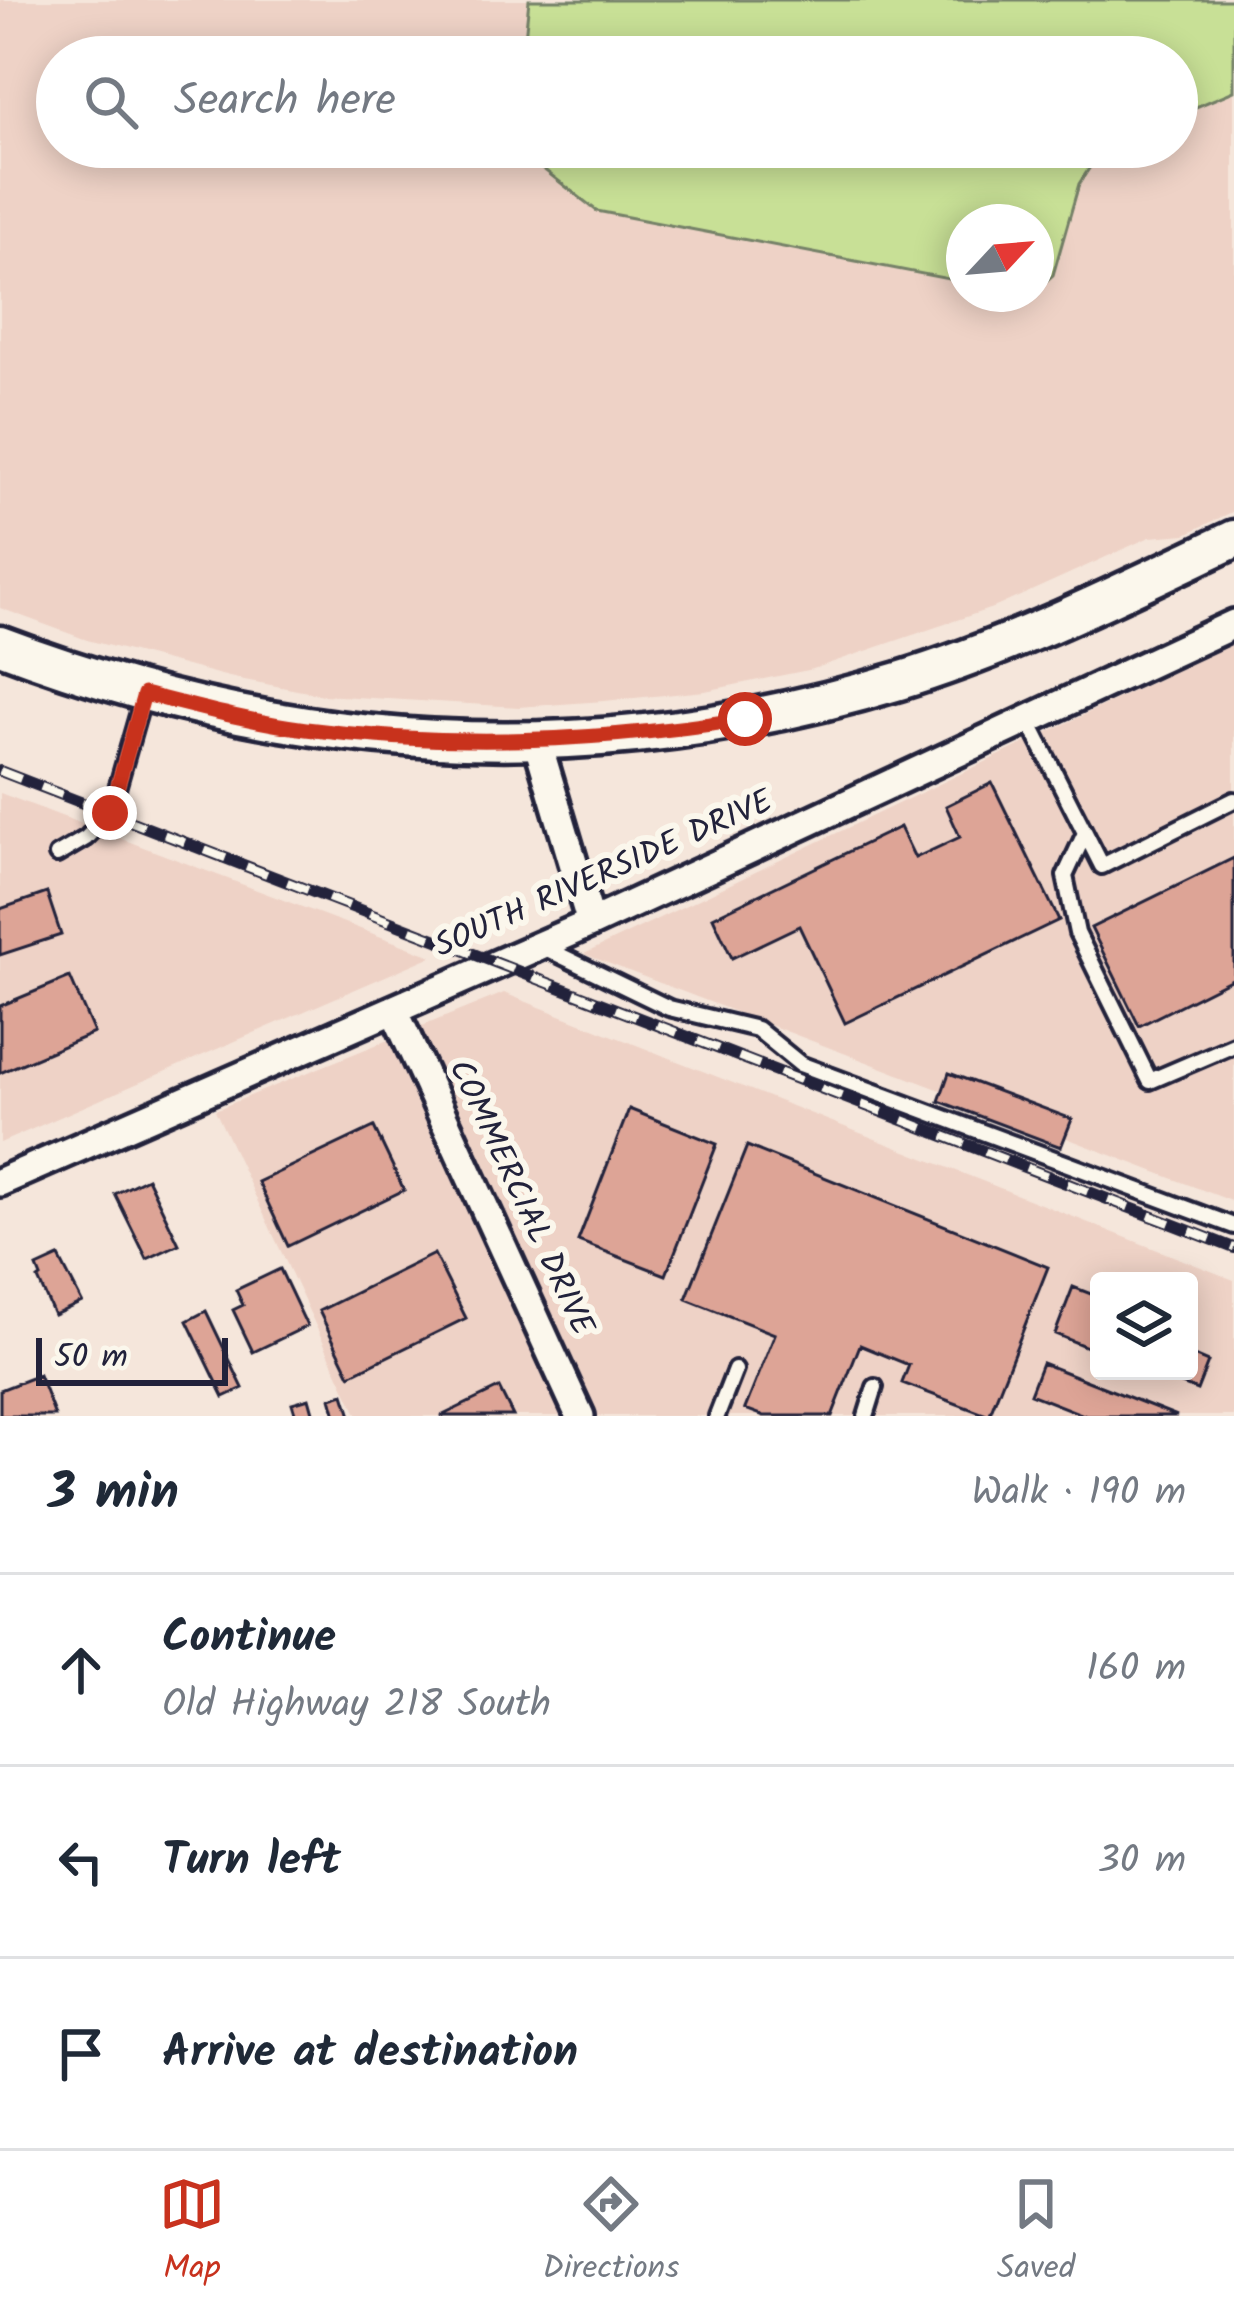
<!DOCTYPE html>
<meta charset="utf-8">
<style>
:root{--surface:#fff;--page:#f2f2f3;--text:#1f2937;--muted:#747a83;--line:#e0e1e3;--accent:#c8321e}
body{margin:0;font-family:Kalam,sans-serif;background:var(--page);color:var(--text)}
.controls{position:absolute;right:36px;bottom:36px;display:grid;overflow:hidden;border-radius:12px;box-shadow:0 6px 30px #0003}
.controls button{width:108px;height:108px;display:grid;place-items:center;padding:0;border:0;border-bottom:3px solid var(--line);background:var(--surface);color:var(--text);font:60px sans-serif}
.compass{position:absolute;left:946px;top:204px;width:108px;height:108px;border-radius:50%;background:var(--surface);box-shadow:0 6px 30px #0003;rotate:64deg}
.scale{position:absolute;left:36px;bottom:30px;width:192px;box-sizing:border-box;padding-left:12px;border:6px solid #22223b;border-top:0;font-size:33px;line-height:42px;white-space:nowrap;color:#22223b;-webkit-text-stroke:9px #fbf7ec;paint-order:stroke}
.stop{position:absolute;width:36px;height:36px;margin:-27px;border:9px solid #c8321e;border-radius:50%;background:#fff}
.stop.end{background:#c8321e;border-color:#fff;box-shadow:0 3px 12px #0008}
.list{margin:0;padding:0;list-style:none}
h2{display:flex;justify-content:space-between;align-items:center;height:156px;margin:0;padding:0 48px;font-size:51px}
h2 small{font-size:39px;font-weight:400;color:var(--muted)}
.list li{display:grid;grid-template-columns:78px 1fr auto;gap:36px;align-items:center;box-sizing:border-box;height:192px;padding:0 48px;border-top:3px solid var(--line)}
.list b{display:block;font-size:45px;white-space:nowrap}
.list p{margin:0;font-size:39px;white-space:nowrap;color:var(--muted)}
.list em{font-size:39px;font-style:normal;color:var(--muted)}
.icon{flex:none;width:66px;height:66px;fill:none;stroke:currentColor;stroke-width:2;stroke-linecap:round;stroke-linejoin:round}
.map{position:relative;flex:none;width:1234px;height:1416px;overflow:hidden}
.search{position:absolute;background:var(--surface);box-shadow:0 6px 30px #0003;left:36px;right:36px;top:36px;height:132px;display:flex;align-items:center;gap:30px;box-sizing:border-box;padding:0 42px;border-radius:66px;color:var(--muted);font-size:45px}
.sheet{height:732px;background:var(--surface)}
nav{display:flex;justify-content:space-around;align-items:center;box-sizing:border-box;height:168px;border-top:3px solid var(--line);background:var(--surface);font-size:33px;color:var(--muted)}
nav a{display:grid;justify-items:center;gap:6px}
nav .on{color:var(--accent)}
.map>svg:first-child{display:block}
.built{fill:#eed2c6;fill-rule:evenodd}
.green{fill:#c8e096;stroke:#758168;stroke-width:3}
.building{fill:#dda496;stroke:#22223b;stroke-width:3}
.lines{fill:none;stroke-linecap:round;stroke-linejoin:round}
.lane-casing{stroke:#22223b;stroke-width:22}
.street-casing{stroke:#22223b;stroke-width:36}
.secondary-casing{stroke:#22223b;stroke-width:45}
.lane{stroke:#fbf7ec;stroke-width:14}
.street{stroke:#fbf7ec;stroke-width:27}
.secondary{stroke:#fbf7ec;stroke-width:36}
.rail-casing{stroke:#22223b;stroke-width:12}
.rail{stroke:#fbf7ec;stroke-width:8;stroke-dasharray:22;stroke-linecap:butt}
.route{stroke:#c8321e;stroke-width:15}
.labels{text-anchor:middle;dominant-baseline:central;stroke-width:12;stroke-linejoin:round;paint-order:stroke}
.street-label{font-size:33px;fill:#22223b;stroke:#fbf7ec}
</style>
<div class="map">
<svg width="1234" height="1416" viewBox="0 0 1234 1416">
<rect width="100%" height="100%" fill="#f5e6db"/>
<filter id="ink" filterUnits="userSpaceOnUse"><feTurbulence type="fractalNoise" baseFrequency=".00833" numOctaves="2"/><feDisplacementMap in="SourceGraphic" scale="24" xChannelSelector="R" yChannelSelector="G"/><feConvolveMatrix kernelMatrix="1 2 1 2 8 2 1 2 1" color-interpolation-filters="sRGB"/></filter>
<g filter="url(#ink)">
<path class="built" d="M0,0H1234V511L1186,534L1150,537L998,606L813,669L705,691L604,701L518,707L323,695L229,677L87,640L0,608ZM57,57H1177V147H57ZM964,222H1036V294H964Z
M1234,643V1202L584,954Z
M0,793L432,956L0,1143Z
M504,993L1234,1280V1416H358L215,1110ZM1099,1281H1189V1371H1099Z"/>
<path class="green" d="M529,0H1234V91L1177,115V57H523Z
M515,147H1103L1079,184L1053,275L1036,290V222H964V282L597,211Z"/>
<path class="building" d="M992,783L1059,920L845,1023L799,926L732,958L713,917L900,827L915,858L960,837L946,806Z
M1234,858V978L1139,1026L1091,928Z
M47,893L61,935L0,955V909Z
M70,977L94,1033L0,1073V1006Z
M949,1073L1072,1119L1061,1147L939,1101Z
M629,1109L717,1144L666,1275L578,1241Z
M374,1127L404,1190L288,1246L258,1182Z
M747,1146L1048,1267L989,1416L902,1383L909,1365L860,1345L832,1416H764L745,1409L775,1334L686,1299Z
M147,1178L179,1244L147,1259L115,1194Z
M434,1254L466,1318L350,1375L319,1311Z
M59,1257L82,1302L54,1315L38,1279L41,1277L37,1267Z
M280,1269L307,1326L253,1352L233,1310L243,1305L236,1290Z
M1073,1287L1099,1297V1352L1055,1334Z
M206,1311L243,1388L224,1397L187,1321Z
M1189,1354L1208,1362L1197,1390L1149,1371H1189Z
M1042,1363L1177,1416H1086L1030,1394Z
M39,1375L55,1416H0V1390Z
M499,1388L513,1416H441Z
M344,1394L351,1416H336L331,1398Z
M309,1398L314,1416H296L292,1403Z"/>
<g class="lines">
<defs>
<path id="lane" d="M1028,720L1102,866L1234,800
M1085,833L1065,876L1077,933L1150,1081L1234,1045
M57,855L86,838L110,813L144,694
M541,946L669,1008L757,1029L800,1064L1234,1226
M717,1416L735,1370
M866,1416L875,1387"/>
<path id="street" d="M537,741L591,923
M394,1010L580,1416
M0,1182L591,923L1234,624"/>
<path id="secondary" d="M0,645C296,757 595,773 899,681C1014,646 1126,590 1234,539"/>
</defs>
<use href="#lane" class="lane-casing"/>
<use href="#street" class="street-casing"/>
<use href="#secondary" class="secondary-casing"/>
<use href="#lane" class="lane"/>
<use href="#street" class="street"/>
<use href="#secondary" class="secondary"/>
<defs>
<path id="rail" d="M0,771L1234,1248"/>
</defs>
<use href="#rail" class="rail-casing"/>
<use href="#rail" class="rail"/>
</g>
</g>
<g class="lines" filter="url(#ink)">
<path class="route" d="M110,813L144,694C197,707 251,722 306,729C453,748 599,742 745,719"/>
</g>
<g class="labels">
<g class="street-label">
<text transform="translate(604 875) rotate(-24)">SOUTH RIVERSIDE DRIVE</text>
<text transform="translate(520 1198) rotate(65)">COMMERCIAL DRIVE</text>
</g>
</g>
</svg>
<div class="controls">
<button><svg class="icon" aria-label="layers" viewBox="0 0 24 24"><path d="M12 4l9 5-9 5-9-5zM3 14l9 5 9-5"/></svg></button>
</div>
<svg class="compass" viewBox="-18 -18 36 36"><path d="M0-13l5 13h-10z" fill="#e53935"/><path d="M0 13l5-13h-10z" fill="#747a83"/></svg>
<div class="scale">50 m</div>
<div class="stop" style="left:745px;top:719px"></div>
<div class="stop end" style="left:110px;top:813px"></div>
<div class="search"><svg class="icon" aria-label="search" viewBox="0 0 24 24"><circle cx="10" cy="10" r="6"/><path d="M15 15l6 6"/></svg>Search here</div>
</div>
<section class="sheet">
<h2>3 min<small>Walk · 190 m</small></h2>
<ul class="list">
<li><svg class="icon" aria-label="ahead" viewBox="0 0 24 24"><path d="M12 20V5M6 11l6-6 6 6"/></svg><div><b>Continue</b><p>Old Highway 218 South</p></div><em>160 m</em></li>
<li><svg class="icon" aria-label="left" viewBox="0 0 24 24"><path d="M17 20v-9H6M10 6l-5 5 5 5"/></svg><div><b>Turn left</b></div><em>30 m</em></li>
<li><svg class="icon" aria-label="arrive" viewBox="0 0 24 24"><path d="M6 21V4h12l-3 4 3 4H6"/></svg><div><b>Arrive at destination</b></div></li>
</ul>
</section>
<nav>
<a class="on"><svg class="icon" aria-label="map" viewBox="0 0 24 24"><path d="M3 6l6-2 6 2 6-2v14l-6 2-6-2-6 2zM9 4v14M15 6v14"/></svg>Map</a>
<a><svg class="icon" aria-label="directions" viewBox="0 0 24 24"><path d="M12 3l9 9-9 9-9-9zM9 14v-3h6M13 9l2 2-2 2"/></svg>Directions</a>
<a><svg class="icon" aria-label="saved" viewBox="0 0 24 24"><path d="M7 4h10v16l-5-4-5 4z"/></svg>Saved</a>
</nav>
